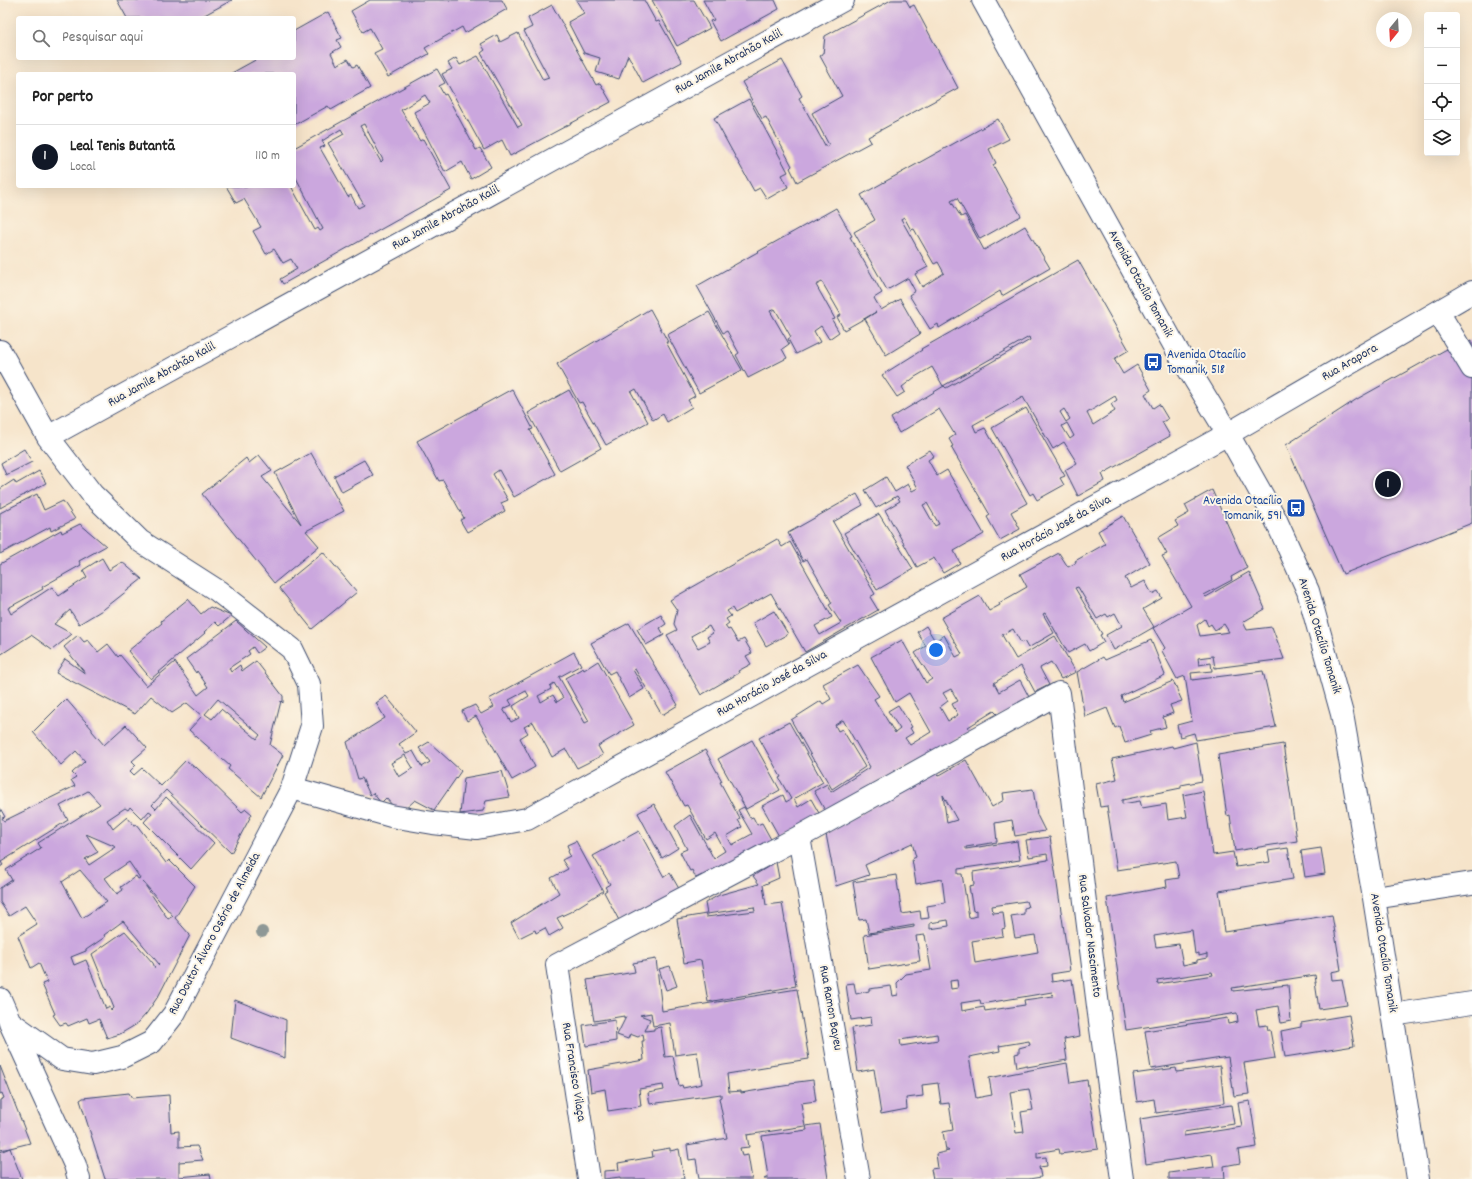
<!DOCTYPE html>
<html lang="pt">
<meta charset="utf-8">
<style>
:root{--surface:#fff;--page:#f2f2f2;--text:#222;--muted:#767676;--line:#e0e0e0;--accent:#111827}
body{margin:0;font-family:Dekko,sans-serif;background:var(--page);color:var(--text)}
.controls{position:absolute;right:12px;top:12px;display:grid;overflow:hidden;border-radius:4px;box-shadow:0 4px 16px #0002}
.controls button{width:36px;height:36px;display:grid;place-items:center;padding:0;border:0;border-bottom:1px solid var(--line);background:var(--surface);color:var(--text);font:20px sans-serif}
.compass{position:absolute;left:1376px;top:12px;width:36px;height:36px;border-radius:50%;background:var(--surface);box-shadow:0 4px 16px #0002;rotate:198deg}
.you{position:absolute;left:936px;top:650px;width:14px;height:14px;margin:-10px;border:3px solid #fff;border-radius:50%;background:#1a73e8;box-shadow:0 0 0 6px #1a73e833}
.badge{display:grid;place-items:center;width:26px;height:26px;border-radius:50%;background:var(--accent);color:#fff;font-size:13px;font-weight:700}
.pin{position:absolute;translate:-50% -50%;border:2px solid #fff;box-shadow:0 1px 4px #0006}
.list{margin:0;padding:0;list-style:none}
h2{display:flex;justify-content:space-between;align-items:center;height:52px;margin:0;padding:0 16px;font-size:17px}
h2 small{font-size:13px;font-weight:400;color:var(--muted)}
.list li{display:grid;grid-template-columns:26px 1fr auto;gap:12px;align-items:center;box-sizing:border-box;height:64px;padding:0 16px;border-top:1px solid var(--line)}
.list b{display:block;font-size:15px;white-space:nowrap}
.list p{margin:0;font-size:13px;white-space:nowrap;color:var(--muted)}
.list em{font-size:13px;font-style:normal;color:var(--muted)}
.icon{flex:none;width:22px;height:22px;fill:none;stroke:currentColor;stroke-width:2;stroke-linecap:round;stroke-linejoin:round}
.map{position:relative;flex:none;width:1472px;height:1179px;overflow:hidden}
.search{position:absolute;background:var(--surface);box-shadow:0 4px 16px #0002;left:16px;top:16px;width:280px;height:44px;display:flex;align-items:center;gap:10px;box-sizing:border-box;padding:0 14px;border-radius:4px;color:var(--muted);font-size:15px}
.panel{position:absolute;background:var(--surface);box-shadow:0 4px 16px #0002;left:16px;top:72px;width:280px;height:116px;border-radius:4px}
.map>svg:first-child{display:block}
.building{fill:#cba7de;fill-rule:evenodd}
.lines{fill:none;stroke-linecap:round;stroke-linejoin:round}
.minor-casing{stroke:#3c4a6e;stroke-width:24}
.minor{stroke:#fff;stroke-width:22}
.tree{fill:#8e9896}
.labels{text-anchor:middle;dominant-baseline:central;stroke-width:4;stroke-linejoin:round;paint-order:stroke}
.street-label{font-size:13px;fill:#1b2f5e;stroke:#fcf5e5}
.transit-label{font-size:13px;fill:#164399;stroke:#fcf5e5;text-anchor:start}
</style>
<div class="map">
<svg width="1472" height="1179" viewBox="0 0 1472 1179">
<rect width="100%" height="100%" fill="#fcf5e5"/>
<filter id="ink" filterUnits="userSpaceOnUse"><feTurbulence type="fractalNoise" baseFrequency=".025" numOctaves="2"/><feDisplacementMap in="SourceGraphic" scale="8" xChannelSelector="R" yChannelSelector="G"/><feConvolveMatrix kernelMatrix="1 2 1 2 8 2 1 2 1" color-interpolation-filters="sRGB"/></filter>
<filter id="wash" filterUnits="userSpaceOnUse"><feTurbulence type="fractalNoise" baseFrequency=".012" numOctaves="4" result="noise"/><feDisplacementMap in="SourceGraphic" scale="16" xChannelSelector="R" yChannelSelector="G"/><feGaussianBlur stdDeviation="0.9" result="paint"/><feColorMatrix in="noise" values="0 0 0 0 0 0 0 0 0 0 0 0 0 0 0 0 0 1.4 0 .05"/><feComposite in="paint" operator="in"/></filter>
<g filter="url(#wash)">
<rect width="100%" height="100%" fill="#f6e4ca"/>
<g id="blocks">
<path class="building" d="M117,0H232L199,18H127Z
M370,0H502L507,9L465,33L462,27L425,48L429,54L388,77L374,53L382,49L370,28L363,32L351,11Z
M576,0H644L656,22L659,21L682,62L643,83L628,55L619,79L596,72L600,58L584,53L568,22L584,13Z
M652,0H694L710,28L677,46Z
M703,0H775L779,9L721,41L710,21L714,20Z
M891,0H906L910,7L914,5L958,88L868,137L871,142L797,182L790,168L792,166L766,117L762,119L742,82L782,60L802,96L799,98L826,147L829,145L812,113L842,96L820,56L823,54L825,36Z
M552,5L596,85L600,83L611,102L510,156L502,140L484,150L442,74L452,69L448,63L456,58L460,65L478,56L518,127L522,125L481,53L485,50L481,44L497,35L500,42L518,33L543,80L549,78L524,31L532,27L528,18Z
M328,12L342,38L337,40L341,47L331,53L337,65L348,59L353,67L357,65L370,88L331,110L328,106L294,125V74H230L259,58H294V31Z
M437,69L445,83L439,86L444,95L446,94L476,150L480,148L491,167L471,179L462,162L445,172L414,112L430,103L425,95L401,110L420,141L423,139L451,190L283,284L280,279L297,269L291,259L283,263L274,249L266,254L253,231L261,227L244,199L236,203L226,186H291L315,230L318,228L320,231L323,229L294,174V148ZM364,124L383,160L381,162L360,126ZM341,129L344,134L328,143L364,205L358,208L351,195L348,197L320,148L325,146L322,141Z
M749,99L788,172L782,175L788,187L767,199L760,188L754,191L714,118Z
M998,119L1009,139L989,149L996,163L993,165L1021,216L980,239L957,198L951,201L961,217L965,215L984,250L1025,226L1050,268L1002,296L1000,291L939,328L938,324L930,329L909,295L915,291L908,278L887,290L854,232L875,220L861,195ZM904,217L911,230L914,229L934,264L938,262L944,273L922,287L915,274L928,267L901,219Z
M836,208L852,236L850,237L882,293L874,298L881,310L900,299L920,334L886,355L865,319L876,312L844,330L837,317L841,315L822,282L816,285L835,319L832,320L839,332L829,339L821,326L814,331L820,342L796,354L788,339L791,337L775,309L770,311L789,344L782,349L787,358L748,378L736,355L739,353L727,331L723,333L697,286Z
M1078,260L1129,350L1114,359L1123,374L1137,365L1151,390L1145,394L1153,408L1159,404L1168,419L1162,422L1170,436L1102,474L1105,481L1078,496L1065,470L1077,463L1064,442L1053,449L1023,397L973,425L976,432L985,428L1027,503L1011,512L1020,529L1000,540L987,517L990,515L951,447L953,446L949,439L955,435L939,409L899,433L891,418L944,386L946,388L1030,340L1029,337L943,386L932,367L915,377L902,387L905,392L897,397L882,375L922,350L921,349ZM1115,396L1117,400L1111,404L1115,411L1093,425L1087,413ZM1064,409L1070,419L1066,422L1060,412ZM1067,423L1074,436L1070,439L1062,426Z
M650,309L668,342H666L695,396L688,400L692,407L667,422L663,414L653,420L636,389L631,392L648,422L606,445L582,402L579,403L557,364Z
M709,312L742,370L699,393L667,335Z
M1472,340V523L1343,574L1286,445L1357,399L1445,350Z
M512,389L533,429L530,430L555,474L514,497L499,470L493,474L508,500L501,503L505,511L467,532L460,520L464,518L443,480L439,481L417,441Z
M569,390L601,448L560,471L528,413Z
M1026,408L1065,476L1060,478L1064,485L1037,500L1033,493L1030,495L992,428Z
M24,449L32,462L6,475L1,463Z
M930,450L934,456L928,460L937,476L947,470L984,534L954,551L960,563L943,573L934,558L917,567L885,510L900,501L897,496L876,508L865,490L886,477L895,492L908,484L912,491L918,488L905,465ZM927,503L939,524L935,526L923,505Z
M311,453L344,511L306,531L319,546L274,583L202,494L246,458L249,463L259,455L272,471L262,477L301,524L275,473Z
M364,460L373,475L342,492L334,476Z
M39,471L46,483L0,508V489L14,480L16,484Z
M1212,490L1247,568L1231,577L1232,580L1204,595L1206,597L1249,572L1265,609L1243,622L1247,630L1272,627L1284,659L1215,668L1213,656L1198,658L1199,665L1211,663L1212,671L1191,673L1192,680L1263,671L1276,727L1196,740L1194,733L1180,737L1177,725L1192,721L1185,676L1177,679L1162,651L1165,648L1153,628L1191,606L1162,556L1167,554L1158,538L1178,526L1175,521L1189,513L1185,505ZM1205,619L1208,626L1211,624L1215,630L1224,624L1229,632L1200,636L1197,625Z
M37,494L44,510L63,501L75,519L51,531L50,527L0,554V513Z
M857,494L863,505L833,522L875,594L870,597L878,610L805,652L771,593L735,613L732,608L727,611L731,616L726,619L729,623L725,626L728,630L730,629L738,642L744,639L752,653L746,656L751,664L738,671L739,673L701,695L667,635L677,630L674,624L677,610L670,600L777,539L782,547L790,542L832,617L815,626L820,635L841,623L829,605L832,603L807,559L803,561L788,533ZM709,626L713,633L707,637L710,642L698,648L691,636Z
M879,514L913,569L877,590L844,533Z
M1123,516L1150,563L1125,578L1131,588L1145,581L1152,594L1158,591L1162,598L1143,609L1154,627L1114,650L1106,635L1122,626L1115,613L1108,617L1106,614L1097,619L1078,587L1075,588L1102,634L1100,635L1104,642L1089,651L1085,644L1068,653L1045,613L1043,614L1054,633L1028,648L1024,641L1021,643L1013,629L1002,635L1016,659L1055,636L1076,672L1061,679L1051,662L1040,668L1049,685L1035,692L1021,666L994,683L999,692L1020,680L1029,697L1022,704L999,716L994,711L968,727L970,731L826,812L814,791L827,784L831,792L870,767L843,720L835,725L838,731L842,729L865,767L832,789L815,760L814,761L791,720L821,701L823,704L831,699L823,684L858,665L879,696L874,699L895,733L900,729L888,711L898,705L912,727L910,728L913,733L905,738L910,745L931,732L909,693L895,702L871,657L902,640L926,683L932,679L915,653L926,646L917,632L926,626L935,641L944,635L956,657L962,654L941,618L980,596L989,611L1000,605L999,603L1027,587L1020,574L1059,553L1068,567L1076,563L1075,561L1105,544L1098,531ZM951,689L958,701L952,704L958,715L948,721L940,707L948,701L943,693Z
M80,524L106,546L79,561L81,565L42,587L43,589L8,608L11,614L52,587L59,596L87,577L83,570L102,558L109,570L122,562L142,579L104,609L79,624L70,610L54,624L72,634L52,650L31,635L0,655V564L61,530L62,533Z
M323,552L357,592L312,629L279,588Z
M188,599L201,614L210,607L231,616L219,626L215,622L204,632L205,633L151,679L128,651L162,623L161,621Z
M774,611L788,634L766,646L753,623Z
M661,615L666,624L660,628L664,635L646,645L637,629Z
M236,621L265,647L257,653L253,647L248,651L250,654L229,668L231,672L240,665L242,671L256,661L283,696V703L281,701L270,745L283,755L261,797L228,769L230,766L189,730L202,716L187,703L172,713L151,696L135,714L56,673L65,659L86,674L64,647L78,635L84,642L88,640L98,652L108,644L118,657L120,655L146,686L175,662L198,695L208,687L197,671L196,673L186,659ZM218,699L260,735L257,739L221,709L212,719L205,714Z
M629,623L678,705L662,715L635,669L633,670L644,689L629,698L615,671L609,674L591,643Z
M1151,640L1165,675L1121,696L1123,702L1173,681L1182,701L1170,705L1173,713L1163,717L1166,727L1150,731L1151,735L1125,743L1119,726L1115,728L1107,708L1085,717L1077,672L1103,657L1105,660Z
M574,652L581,665L559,677L585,723L589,721L565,678L583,668L584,670L598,661L634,725L598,746L603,755L577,768L566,749L552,757L533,722L524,727L528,733L520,738L535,767L512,780L476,716L467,721L462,711L475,705L481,714L494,707L489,699ZM554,683L563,698L557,702L553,695L541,702L538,696L551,689L550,686ZM526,691L529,696L513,706L519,718L511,722L503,709L512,705L509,700Z
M386,696L416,732L399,744L406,754L413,751L422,767L430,762L419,748L429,742L461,771L434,810L415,800L400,814L386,798L381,803L373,793L370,795L362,778L358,779L347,742L385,718L376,703ZM405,755L413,768L399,777L391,763Z
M66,699L92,729V731L104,745L126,725L147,748L132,761L136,765L130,771L134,775L142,768L161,786L186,760L195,768L196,767L242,812L246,809L252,814L231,853L166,790L152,805L156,809L166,797L214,843L191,869L144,822L152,813L149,811L142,819L130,807L128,810L125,808L107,820L113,829L127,817L134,825L136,824L166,863L169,860L195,886L175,918L190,935L159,995L146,1014L137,1024L120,1034L107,1038L99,1019L89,1023L87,1018L68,1026L66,1023L60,1025L53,1015L55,1014L42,984L47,982L39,963L31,968L18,936L37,924L25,906L9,916L0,902V888L12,880L6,870L41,848L38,843L100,804L88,791L60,806L68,820L1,862L3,865L0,867V808L5,817L2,818L4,821L75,786L71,780L76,777L72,773L85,761L76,751L61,765L33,732ZM86,834L116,847L89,865L85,859L98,852ZM129,862L140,878L138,879L136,876L121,887L123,890L117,894L105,878ZM80,870L107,902L82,918L62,882ZM143,882L173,916L168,919ZM123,921L159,964L155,968L153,963L125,931L92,954L114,1008L111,1011L110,1007L106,1009L86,960L74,965L71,957L86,951V950L105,937L104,935Z
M789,722L823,782L794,799L798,807L811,799L820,815L780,838L762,806L783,795L786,802L791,799L779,778L781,777L759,738Z
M752,740L780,790L746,809L718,759Z
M1196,742L1202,781L1181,785V788L1122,800V804L1140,801L1142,808L1166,804L1168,820L1187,817L1183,795L1203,791L1213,855L1233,852L1236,867L1270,862L1268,851L1288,848L1293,879L1219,891L1224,924H1223L1224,932L1332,915L1341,970L1331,972L1332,980L1342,979L1347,1005L1319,1009L1315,982H1316L1315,975L1232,988L1233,991L1288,985L1291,1021L1281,1023L1278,1006L1256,1010L1259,1026L1267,1025L1268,1030H1270L1275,1058L1244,1063L1249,1094L1234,1096L1228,1057L1151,1069L1145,1031L1227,1018L1228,1024L1238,1022L1237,1013L1126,1030L1107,898L1167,887L1166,880L1179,878L1176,861L1117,870L1107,806L1100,807L1096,784L1117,779L1112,759L1172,746L1173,748ZM1192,930L1195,954L1199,953V956L1207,954V958L1197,960V962L1183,965L1179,944L1156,947L1154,936ZM1212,972L1213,975L1158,984L1157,980Z
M1283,744L1297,841L1235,851L1230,815L1227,816L1218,755Z
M705,750L722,781L720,782L740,819L738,820L742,827L727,836L732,845L752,834L738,810L744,807L750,818L753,817L757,825L762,823L773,843L705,881L702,875L696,878L692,870L690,871L680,852L687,849L675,826L690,815L714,859L717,856L725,851L715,833L706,839L687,805L684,806L665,772Z
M966,760L992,807L1004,800L1003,793L1033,789L1037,815L1045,831L1015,836L1012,820L995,823L997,842L966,847V849L1017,841L1020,860L958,869V874H962L969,918L976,916V910L973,911L969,886L974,885L973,872L1048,860L1047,854L1029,857L1026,840L1050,837L1070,971L1051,974L1052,982L1072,979L1080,1036L1064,1039L1067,1060L1027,1067V1065L1017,1067L1015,1054L1019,1053V1048L1030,1045L1029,1041L999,1046L1000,1051L969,1057L976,1098L992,1095L989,1078L1067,1063L1070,1083L1087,1080L1098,1149L1060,1154L1059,1149L1037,1153V1158L1046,1157L1047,1166L1039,1167L1041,1177L1029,1179H933L931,1169L938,1168L936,1154L949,1151L948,1150H946L943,1132L953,1130L949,1103L941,1104L938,1083L922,1085L923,1096L906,1098L907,1109L881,1114L874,1069L858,1072L852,1028L872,1025L871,1017L851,1020L846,984L854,983L856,994L869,991V989L891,986L893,996L898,995L897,983L906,974L931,970L925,935L916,936L920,961L869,969L864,935L914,927V925L869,933L866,919L859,920L853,882L896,875L902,914L920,911L921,919L929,918L927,906L945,903L942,879L916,884L912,859L916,857L912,843L865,865L869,875L836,886L826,834L936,770L938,776ZM943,795L957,820L947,823ZM1026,901L1028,907L1024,908V914L1011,916L1015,938L1035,935L1038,952L975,963L972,941L1003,936L1002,929L1005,928L1003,912L993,913L992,906ZM948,920L949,926L930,929V923ZM957,980L958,988L951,989L950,981ZM1052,992L1053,996L1024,1000L1025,1005L985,1011L984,1007L962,1011L961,1003L980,1000L981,1004ZM937,1034L938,1040L901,1046L900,1040ZM1029,1089L1033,1110L1021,1112L1024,1132L1016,1133L1010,1092Z
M502,771L510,797L486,801L483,811L460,814L464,778Z
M654,804L678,848L662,858L638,813Z
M639,831L664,877L670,873L682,894L622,926L604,892L607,890L605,887L610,884L593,856Z
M576,841L603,891L570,912L557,918L563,928L549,936L545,928L536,933L535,930L519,938L511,923L559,893L551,878L568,869L562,860L570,856L568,851L569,850L567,845Z
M1321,848L1325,874L1305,877L1301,851Z
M776,862L779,878L763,885L766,905L782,903L796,986L708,1002L701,960L684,963L677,919L706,914V917L755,911L754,907L707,914L705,903L719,895L759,884L753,876Z
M656,959L662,1011L797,989L809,1059L770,1065V1067L727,1074L729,1092L741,1091V1093L790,1085V1083L813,1080L816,1101L801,1103L805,1126L747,1135L749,1147L740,1148L742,1156L748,1155L752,1179H699L696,1159L689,1160L687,1145L727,1138L719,1098L721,1097V1094L650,1104L648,1093L664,1090L663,1085L639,1089L641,1106L608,1111L605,1089L591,1092L588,1070L644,1060L642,1041H644L643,1034L638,1037L630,1034L628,1039L617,1035L626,1017L624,1018V1016L594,1021L587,980L635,972L633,963ZM651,1013L653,1026L670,1023L675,1055L697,1052L702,1084L683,1088L682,1085L679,1086L673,1056L665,1057L661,1027L654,1028V1030L645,1031L650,1019L640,1015Z
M670,966L677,986L666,990L659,969Z
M235,1000L286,1020L285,1058L231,1038Z
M1349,1015L1354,1046L1285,1057L1281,1031L1301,1027V1023Z
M615,1020L616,1041L586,1046L583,1025Z
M0,1066L30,1143L10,1148L22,1179H0V1152L10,1148L0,1150V1100L4,1098L2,1093L0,1094Z
M1220,1066L1224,1103L1156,1113L1154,1099L1137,1102L1133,1074L1176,1068L1177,1072Z
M129,1093L132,1098L169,1095L171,1132L179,1131V1147L197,1146L203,1160L179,1162V1177L210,1174L211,1179H105L80,1100L83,1098Z
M1250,1101L1257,1147L1238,1150L1240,1163L1224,1166L1225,1179H1169V1173L1214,1167L1212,1154L1146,1164L1140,1119L1231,1105L1234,1124L1184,1132V1136L1242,1127L1238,1103Z
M820,1124L828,1179H764L768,1177L762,1136L807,1130L806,1126Z
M670,1148V1151L679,1149L684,1179H620V1177L604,1179V1171L619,1170L618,1163L653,1157L652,1151Z"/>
</g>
</g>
<g filter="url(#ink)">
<use href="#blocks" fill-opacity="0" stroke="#3c4a6e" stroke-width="1"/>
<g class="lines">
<defs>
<path id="minor" d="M983,0L1178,352L1228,434L1275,518L1308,591L1342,714L1374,898L1418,1179
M1438,312L1472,368
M0,351L48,437L92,494L140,541L218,591L292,649L309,684L312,726L292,788L174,1014L152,1042L122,1057L93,1064L62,1059L10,1022L0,999
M48,437L843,0
M292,788L391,816L433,823L477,828L527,819L1228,434L1472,292
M799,837L859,1179
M1374,898L1472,883
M1392,1015L1472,1003
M10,1023L75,1165L79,1179
M589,1179L557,965L799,837L1059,693L1099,1014L1122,1179"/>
</defs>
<use href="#minor" class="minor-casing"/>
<use href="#minor" class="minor"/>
</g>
<circle class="tree" cx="262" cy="932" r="6"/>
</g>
<defs>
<symbol id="bus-square" viewBox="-11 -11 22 22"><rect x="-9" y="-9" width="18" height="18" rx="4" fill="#1a4fb4" stroke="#fcf5e5"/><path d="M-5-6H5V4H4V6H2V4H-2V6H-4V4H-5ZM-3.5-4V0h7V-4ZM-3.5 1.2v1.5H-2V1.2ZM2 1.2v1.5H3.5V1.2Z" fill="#fff"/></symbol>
</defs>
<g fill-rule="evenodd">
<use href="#bus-square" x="1142" y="351" width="22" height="22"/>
<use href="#bus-square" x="1285" y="497" width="22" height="22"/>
</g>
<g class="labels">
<g class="street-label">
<text transform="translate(729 62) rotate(-29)">Rua Jamile Abrahão Kalil</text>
<text transform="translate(446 218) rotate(-29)">Rua Jamile Abrahão Kalil</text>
<text transform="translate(1140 284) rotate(61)">Avenida Otacílio Tomanik</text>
<text transform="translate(1350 363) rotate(-30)">Rua Arapora</text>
<text transform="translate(162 375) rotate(-29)">Rua Jamile Abrahão Kalil</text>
<text transform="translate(1056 529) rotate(-29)">Rua Horácio José da Silva</text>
<text transform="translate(1319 636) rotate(73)">Avenida Otacílio Tomanik</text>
<text transform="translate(772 684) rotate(-29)">Rua Horácio José da Silva</text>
<text transform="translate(215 934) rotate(-62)">Rua Doutor Álvaro Osório de Almeida</text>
<text transform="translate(1089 936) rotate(83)">Rua Salvador Nascimento</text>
<text transform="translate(1383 953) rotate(81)">Avenida Otacílio Tomanik</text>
<text transform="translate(830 1008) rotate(80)">Rua Ramon Bayeu</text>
<text transform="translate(573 1072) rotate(81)">Rua Francisco Vilaça</text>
</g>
<g class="transit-label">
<text x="1167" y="355">Avenida Otacílio<tspan x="1167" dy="15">Tomanik, 518</tspan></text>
<text x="1282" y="501" text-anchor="end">Avenida Otacílio<tspan x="1282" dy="15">Tomanik, 591</tspan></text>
</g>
</g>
</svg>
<div class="controls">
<button>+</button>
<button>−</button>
<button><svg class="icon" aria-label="locate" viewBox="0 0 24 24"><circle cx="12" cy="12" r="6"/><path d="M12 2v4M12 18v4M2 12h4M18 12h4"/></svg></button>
<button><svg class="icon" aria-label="layers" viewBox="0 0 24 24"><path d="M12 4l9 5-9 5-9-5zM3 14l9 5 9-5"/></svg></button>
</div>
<svg class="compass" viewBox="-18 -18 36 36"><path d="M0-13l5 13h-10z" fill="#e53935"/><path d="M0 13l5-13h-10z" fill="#767676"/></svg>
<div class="you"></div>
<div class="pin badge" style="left:1388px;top:484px">1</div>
<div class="search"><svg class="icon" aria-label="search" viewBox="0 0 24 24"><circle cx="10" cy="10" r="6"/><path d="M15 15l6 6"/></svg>Pesquisar aqui</div>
<section class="panel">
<h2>Por perto<small></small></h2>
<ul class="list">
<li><span class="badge">1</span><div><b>Leal Tenis Butantã</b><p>Local</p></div><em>110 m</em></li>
</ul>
</section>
</div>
